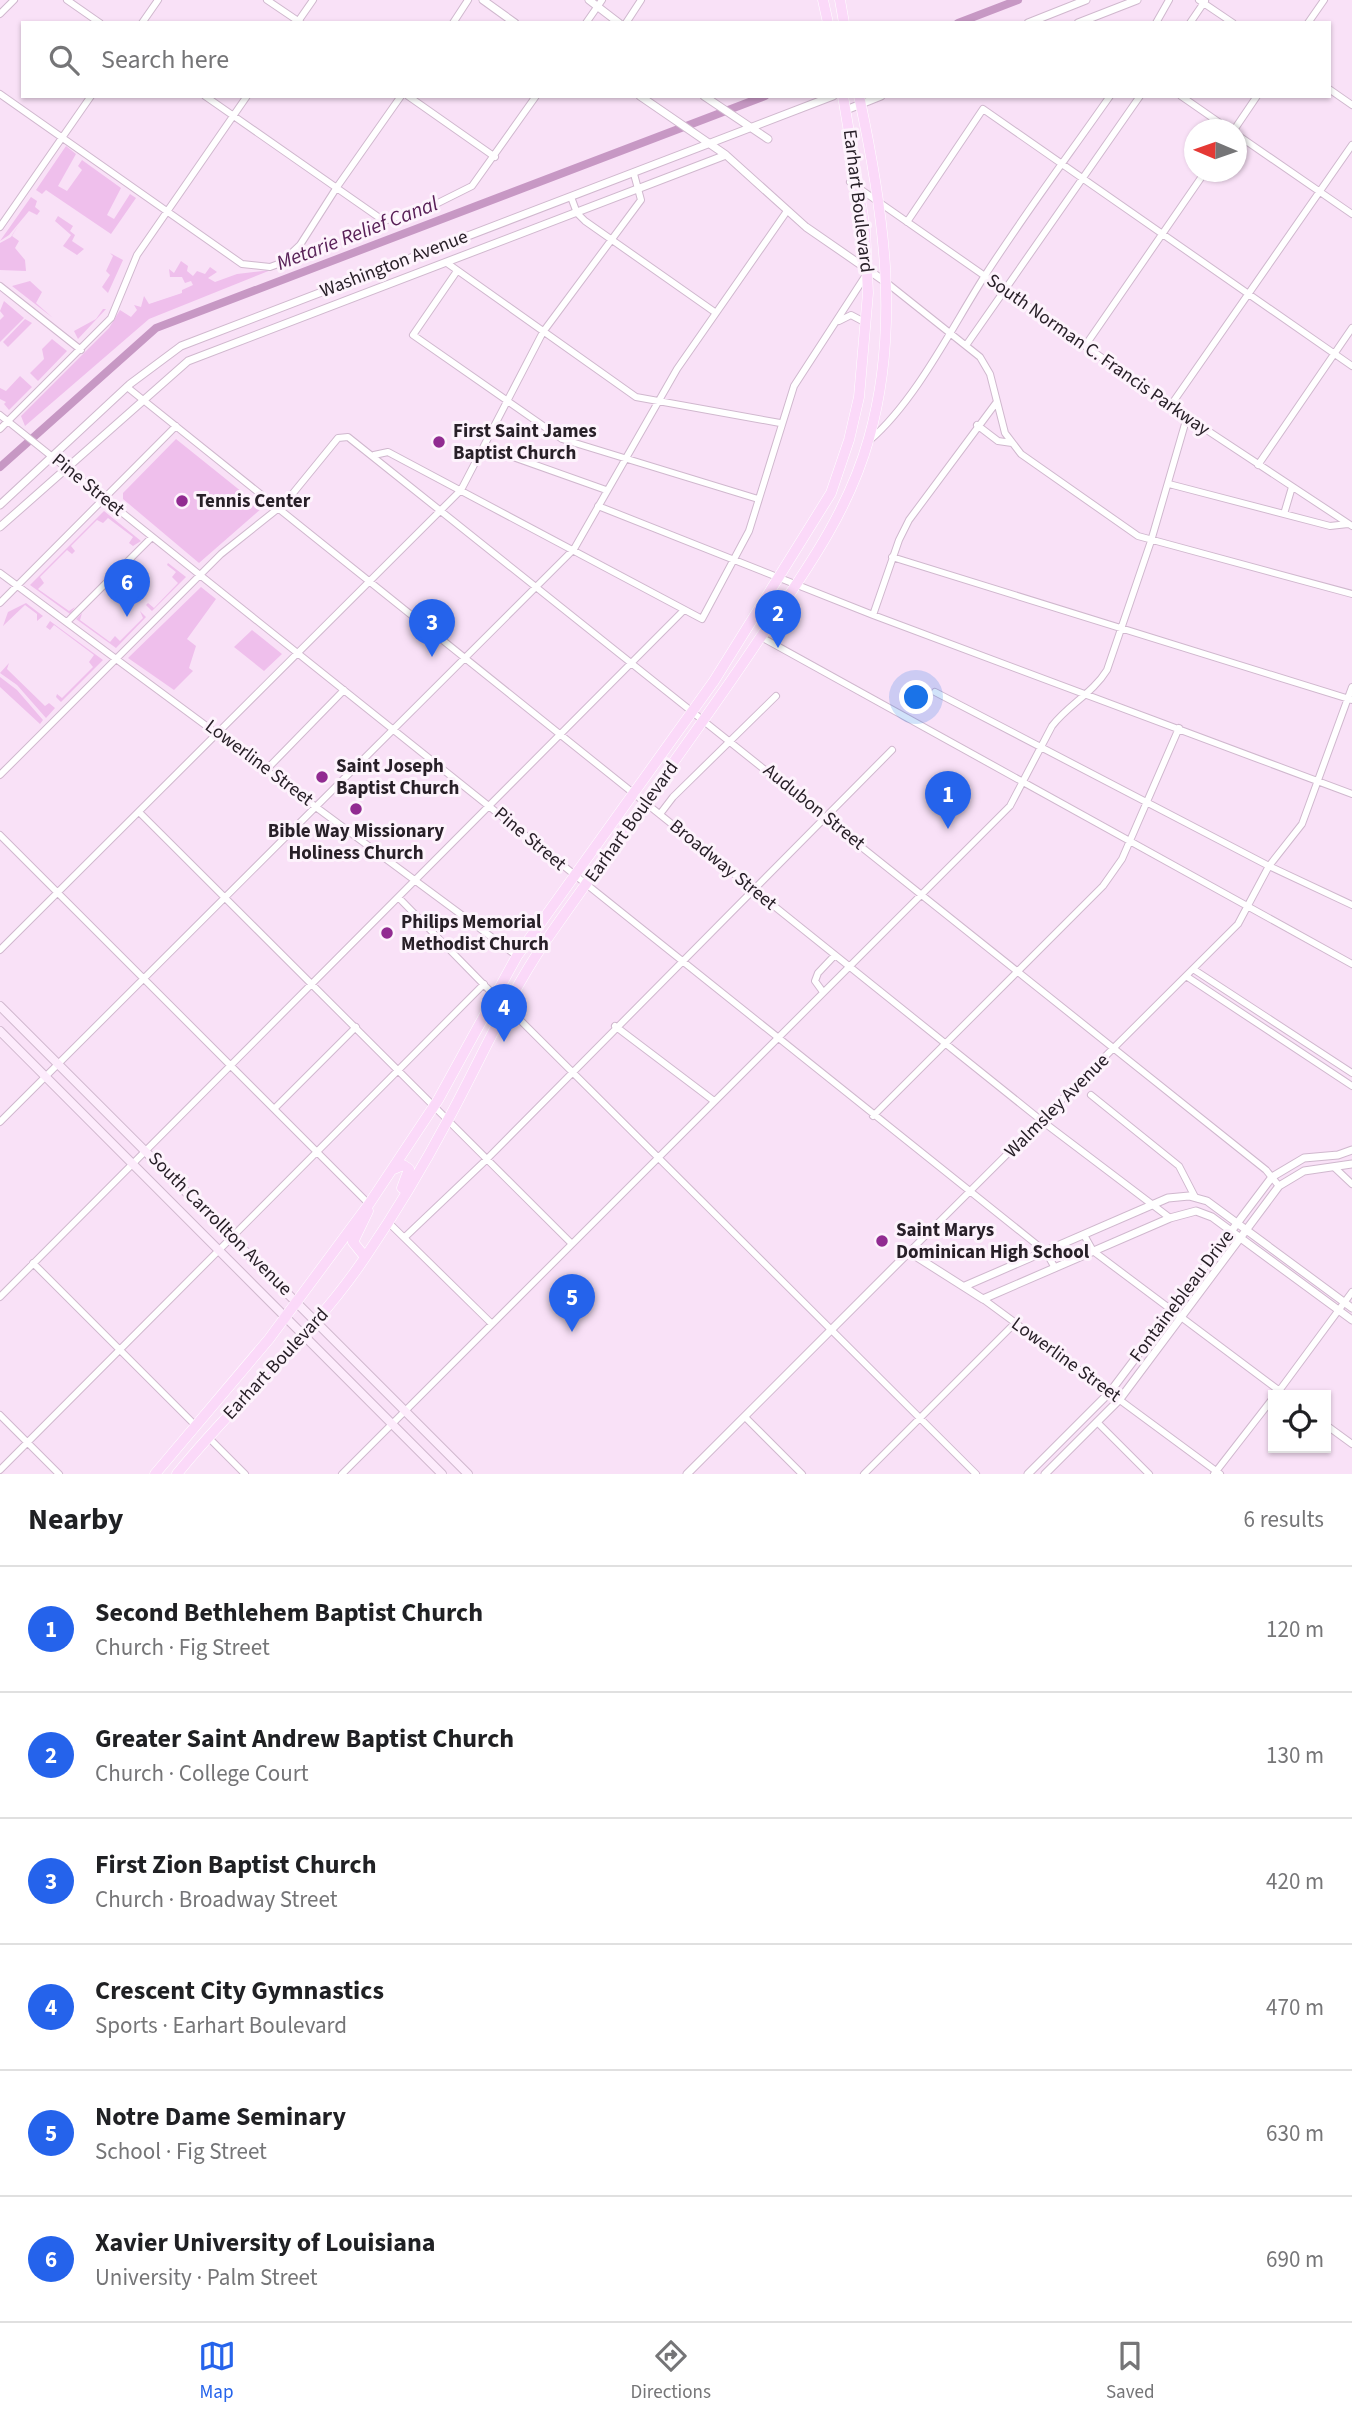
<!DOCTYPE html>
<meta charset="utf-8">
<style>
:root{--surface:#fff;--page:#f6f6f6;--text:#202124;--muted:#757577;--line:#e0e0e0;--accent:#2563eb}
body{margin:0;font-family:"Source Sans 3",sans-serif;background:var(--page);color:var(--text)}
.controls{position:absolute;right:21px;bottom:21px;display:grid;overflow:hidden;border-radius:0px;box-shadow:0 2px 5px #0004}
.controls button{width:63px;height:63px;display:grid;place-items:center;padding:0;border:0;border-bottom:2px solid var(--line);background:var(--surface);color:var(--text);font:35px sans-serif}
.compass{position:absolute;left:1184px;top:119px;width:63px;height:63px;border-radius:50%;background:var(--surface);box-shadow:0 2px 5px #0004;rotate:272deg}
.you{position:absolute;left:917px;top:698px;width:24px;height:24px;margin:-18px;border:5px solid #fff;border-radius:50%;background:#1a73e8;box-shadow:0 0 0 10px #1a73e833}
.badge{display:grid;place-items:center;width:46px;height:46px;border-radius:50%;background:var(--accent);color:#fff;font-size:23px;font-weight:700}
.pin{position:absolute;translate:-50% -58px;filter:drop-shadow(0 2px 4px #0008)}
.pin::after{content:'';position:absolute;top:37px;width:24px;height:21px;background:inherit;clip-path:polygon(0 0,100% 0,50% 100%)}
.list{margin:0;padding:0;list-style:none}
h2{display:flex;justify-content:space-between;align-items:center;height:91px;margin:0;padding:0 28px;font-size:30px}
h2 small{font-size:23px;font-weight:400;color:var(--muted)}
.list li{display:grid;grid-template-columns:46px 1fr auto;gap:21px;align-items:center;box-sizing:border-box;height:126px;padding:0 28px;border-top:2px solid var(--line)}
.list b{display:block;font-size:26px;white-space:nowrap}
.list p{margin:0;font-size:23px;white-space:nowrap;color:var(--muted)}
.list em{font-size:23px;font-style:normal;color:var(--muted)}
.icon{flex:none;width:38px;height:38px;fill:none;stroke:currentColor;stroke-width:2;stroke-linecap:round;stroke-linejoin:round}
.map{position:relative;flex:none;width:1352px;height:1474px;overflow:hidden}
.search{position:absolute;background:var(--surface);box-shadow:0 2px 5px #0004;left:21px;right:21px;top:21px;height:77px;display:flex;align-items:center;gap:18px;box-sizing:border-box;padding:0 24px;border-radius:0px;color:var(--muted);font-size:26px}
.sheet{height:847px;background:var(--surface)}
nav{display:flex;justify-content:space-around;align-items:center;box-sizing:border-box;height:98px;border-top:2px solid var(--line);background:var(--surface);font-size:19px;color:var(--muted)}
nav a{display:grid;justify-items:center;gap:4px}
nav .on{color:var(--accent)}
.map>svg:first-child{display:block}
.green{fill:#efbfec}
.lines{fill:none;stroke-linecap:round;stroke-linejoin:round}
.canal{stroke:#c798c4;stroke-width:8}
.minor-casing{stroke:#d0b8ce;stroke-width:8}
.tertiary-casing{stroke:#d0b8ce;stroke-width:9}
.secondary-casing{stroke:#d0b8ce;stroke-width:10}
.primary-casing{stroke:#fff;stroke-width:11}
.minor{stroke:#fff;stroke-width:6}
.tertiary{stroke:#fff;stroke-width:7}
.secondary{stroke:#fdecfc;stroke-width:8}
.primary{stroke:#fbd9f9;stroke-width:10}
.poi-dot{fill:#912b91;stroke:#fdf3fc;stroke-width:2.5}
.labels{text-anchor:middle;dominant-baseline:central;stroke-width:6;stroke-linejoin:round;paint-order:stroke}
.street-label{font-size:19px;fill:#282028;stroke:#fdf3fc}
.poi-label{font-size:19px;font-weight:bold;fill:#282028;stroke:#fdf3fc;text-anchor:start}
.water-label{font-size:21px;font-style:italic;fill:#582057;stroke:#fdf3fc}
</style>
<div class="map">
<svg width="1352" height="1474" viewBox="0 0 1352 1474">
<rect width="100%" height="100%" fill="#f9e1f7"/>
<path class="green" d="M66,146L76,154L58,186L67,191L82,170L78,166L82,160L121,188L107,215L114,219L130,194L136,198L111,234L46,190L42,194L36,190Z
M31,197L37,201L35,207L40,211L37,215L29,211L9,235L0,241Z
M58,216L73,226L70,231L75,235L72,241L84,249L77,255L63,246L71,235L55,221Z
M19,224L12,236L19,241L15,248L25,260L26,271L0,270V243L11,237Z
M110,253L123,260L108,293L102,287L110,275L106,271L113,256Z
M181,261L188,266L187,271L193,276L197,271L205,274L210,267L217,272L208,278L215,282L237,274L271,270L149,319L25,426L21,416L109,328L120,310L131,317L137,310L134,305L141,307L144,296L149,304L182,293V290L193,285L191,281L185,283L182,277H170L169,269L174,273Z
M30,281L42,292L36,303L53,318L12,286Z
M4,301L24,318L0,342V320L4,316L0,311Z
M103,309H106L78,339L74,331L96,319Z
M25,319L32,323L8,347L3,342Z
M52,339L67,351L38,381L30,373L44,359L42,349Z
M20,376L32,387L9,410L4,404L6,402L0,399V388L6,391Z
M176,439L262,508L199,563L123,499V493Z
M104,511L141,541L133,546L129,543L133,537L108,518L103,523L97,520L71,546L75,551L72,554L67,550L40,577L44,583L38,589L69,611L75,607L70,614L30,585Z
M168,563L186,577L152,611L146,605L148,603L154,608L178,583L172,577L176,572L167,565Z
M201,587L216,599L187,639L196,646L189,668L193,671L174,690L128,658Z
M26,603L43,616L37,621V614L25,605L3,626L8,612Z
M140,611L146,617L116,648L76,619L82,613L80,620L110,642L115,636L120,641L143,618Z
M50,621L103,660L61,702L56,697L57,694L62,698L93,667L89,662L94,655L54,625L50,630L46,627Z
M252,630L282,654L264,671L234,647Z
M9,663L7,669L45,706L49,703L55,708L46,718L17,685L0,673Z
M0,677L17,690L43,720L40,724L0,687Z"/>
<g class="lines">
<path class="canal" d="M958,23L1018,0
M0,467L156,328L765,96"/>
<defs>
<path id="minor" d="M67,0L100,23
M267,0L301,23
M1199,0L1233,23
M0,14L14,0
M142,23L158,0
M297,23L313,0
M453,23L468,0
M586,23L602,0
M626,23L641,0
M1156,23L1169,0
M1190,23L1205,1
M1308,23L1324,0
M1329,89L1352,105
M0,94L242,264L270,267L281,263L300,245L337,187L401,96
M205,96L384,221L430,207L472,186L536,96
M408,96L495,157
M1181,96L1230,130
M1234,130L1257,96
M1236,134L1352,214
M850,182L1187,417L1352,526
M571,197L577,213L585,221L716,313
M907,222L983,109L1352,366
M0,227L91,96
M447,263L636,397L780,423
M457,271L413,335L562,439L758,499
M887,283L980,357L990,374L1005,433L1021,454L1138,536L1352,594
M0,286L81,350
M839,321L851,315L866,323
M967,344L1140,96
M1085,346L1205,172
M127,387L1042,1121L1170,1218
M1171,405L1352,145
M0,415L1046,1252L1055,1268
M977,425L998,441L1012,443
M0,429L111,318L137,255L247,96
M870,440C916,400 951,329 984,277C1023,216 1068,156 1110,96
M485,447L606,490
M374,455L388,452L702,619L749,531L794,386L866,275
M1258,465L1352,328
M1169,484L1330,526L1348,524
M598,506L873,615L1352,794
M1284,514L1292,487
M892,557L1352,700
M0,573L517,956
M0,603L176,426
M873,615L899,540L909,520L996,403
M67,622L152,537
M761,637L1352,964
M935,692L1269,866L1352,905
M267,769L344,690
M0,775L221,554L285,503L338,438L348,437L1266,1170L1279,1186
M139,812L572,1244
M660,814L673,797L776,696
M0,835L369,1204
M399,898L494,995
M0,950L461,490L543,332L641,200L634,174
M1193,969L1352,1073
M1186,976L1352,1086
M823,992L815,981L818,973L835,955
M506,1006L976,1474
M615,1026L714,1101
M1091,1095L1179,1166L1195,1197
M274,1109L356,1027
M873,1116L1103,886L1122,859L1179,728
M0,1122L574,549L677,369L787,211
M1335,1168L1352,1184
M388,1222L492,1324
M1084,1235L1093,1251L1285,1395
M405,1237L486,1160L892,750
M909,1252L1238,924L1269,866L1302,824L1352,687
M33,1263L195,1425
M0,1297L684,610
M983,1299L1220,1474
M1276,1395L1352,1292
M0,1415L59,1474
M745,1417L802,1474
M1097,1422L1149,1474
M1326,1425L1352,1444
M208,1437L245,1474
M0,1470L484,984
M342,1474L1010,806L1052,726C1068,705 1093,693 1107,670L1151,541L1187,417
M864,1474L1015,1323
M1214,1474L1273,1398"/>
<path id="tertiary" d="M483,0L515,23
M589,0L619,23
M1028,23L1086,0
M1078,23L1137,0
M640,96L726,155L806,227L887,283
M704,96L768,139
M846,110L881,96
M0,505L130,384L181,346L833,96
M0,527L188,361L726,155
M965,1286L1168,1198L1189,1196L1207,1201L1352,1308
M687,1474L909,1252L983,1299L1170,1218L1196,1211L1212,1217L1352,1320
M1028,1474L1110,1392L1272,1177L1304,1158L1338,1155L1352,1150
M1045,1474L1120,1399L1279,1186L1304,1171L1352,1164"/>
<path id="secondary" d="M0,1006L468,1474
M0,1031L442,1474"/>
<path id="primary" d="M823,0L828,23
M840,0L844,23
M394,1169L403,1165L409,1169L402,1188
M365,1257L353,1242L368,1211
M155,1474L269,1339L369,1204L438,1100L517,956L714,681L831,493L849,440L859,397L868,293L865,229L843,96
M177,1474C238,1398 312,1337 366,1256C396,1212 424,1165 449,1118C481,1059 507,998 545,942C615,841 690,743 758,641C802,576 848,514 869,438C901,325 883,208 859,96"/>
</defs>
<use href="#minor" class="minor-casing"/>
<use href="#tertiary" class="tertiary-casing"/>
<use href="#secondary" class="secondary-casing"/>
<use href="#primary" class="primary-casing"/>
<use href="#minor" class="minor"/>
<use href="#tertiary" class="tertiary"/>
<use href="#secondary" class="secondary"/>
<use href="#primary" class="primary"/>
</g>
<g class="poi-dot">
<circle cx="439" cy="442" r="7"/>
<circle cx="182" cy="501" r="7"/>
<circle cx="322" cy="777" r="7"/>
<circle cx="356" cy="809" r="7"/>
<circle cx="387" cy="933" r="7"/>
<circle cx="882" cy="1241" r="7"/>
</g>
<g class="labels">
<g class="street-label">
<text transform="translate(858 201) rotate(83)">Earhart Boulevard</text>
<text transform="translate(394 264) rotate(-21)">Washington Avenue</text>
<text transform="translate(1098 355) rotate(35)">South Norman C. Francis Parkway</text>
<text transform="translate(88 485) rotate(39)">Pine Street</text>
<text transform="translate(259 763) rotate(37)">Lowerline Street</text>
<text transform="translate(814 807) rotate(39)">Audubon Street</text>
<text transform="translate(632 822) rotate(-54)">Earhart Boulevard</text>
<text transform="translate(530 839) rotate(40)">Pine Street</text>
<text transform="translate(723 865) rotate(39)">Broadway Street</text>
<text transform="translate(1057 1106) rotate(-45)">Walmsley Avenue</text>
<text transform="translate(220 1224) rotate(45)">South Carrollton Avenue</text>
<text transform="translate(1182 1296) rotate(-53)">Fontainebleau Drive</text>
<text transform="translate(1066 1360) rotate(36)">Lowerline Street</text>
<text transform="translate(276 1364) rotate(-47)">Earhart Boulevard</text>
</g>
<g class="poi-label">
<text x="453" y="431">First Saint James<tspan x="453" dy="22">Baptist Church</tspan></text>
<text x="196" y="501">Tennis Center</text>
<text x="336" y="766">Saint Joseph<tspan x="336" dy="22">Baptist Church</tspan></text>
<text x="356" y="831" text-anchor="middle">Bible Way Missionary<tspan x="356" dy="22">Holiness Church</tspan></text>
<text x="401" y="922">Philips Memorial<tspan x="401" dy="22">Methodist Church</tspan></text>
<text x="896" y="1230">Saint Marys<tspan x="896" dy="22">Dominican High School</tspan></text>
</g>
<g class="water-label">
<text transform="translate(357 233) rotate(-21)">Metarie Relief Canal</text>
</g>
</g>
</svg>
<div class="controls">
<button><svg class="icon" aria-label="locate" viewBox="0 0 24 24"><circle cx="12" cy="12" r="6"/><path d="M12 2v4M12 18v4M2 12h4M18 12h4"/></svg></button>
</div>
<svg class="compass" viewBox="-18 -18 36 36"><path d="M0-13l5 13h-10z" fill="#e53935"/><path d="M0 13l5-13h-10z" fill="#757577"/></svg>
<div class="you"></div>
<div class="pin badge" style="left:948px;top:829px">1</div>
<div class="pin badge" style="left:778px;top:648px">2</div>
<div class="pin badge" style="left:432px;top:657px">3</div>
<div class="pin badge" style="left:504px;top:1042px">4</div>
<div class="pin badge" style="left:572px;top:1332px">5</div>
<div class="pin badge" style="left:127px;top:617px">6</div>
<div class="search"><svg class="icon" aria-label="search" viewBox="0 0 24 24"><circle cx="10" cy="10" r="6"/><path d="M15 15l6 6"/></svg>Search here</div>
</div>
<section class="sheet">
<h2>Nearby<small>6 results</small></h2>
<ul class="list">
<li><span class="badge">1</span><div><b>Second Bethlehem Baptist Church</b><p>Church · Fig Street</p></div><em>120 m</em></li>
<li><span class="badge">2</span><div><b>Greater Saint Andrew Baptist Church</b><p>Church · College Court</p></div><em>130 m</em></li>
<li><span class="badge">3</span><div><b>First Zion Baptist Church</b><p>Church · Broadway Street</p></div><em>420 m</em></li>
<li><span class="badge">4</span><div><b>Crescent City Gymnastics</b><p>Sports · Earhart Boulevard</p></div><em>470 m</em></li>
<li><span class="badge">5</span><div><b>Notre Dame Seminary</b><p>School · Fig Street</p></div><em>630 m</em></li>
<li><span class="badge">6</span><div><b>Xavier University of Louisiana</b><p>University · Palm Street</p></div><em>690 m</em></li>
</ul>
</section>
<nav>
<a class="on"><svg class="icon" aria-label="map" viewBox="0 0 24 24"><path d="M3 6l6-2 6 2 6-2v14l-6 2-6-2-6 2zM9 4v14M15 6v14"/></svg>Map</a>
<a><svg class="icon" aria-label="directions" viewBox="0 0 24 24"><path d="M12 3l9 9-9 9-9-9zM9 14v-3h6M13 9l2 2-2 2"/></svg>Directions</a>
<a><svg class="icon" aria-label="saved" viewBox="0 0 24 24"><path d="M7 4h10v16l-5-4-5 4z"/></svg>Saved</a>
</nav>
